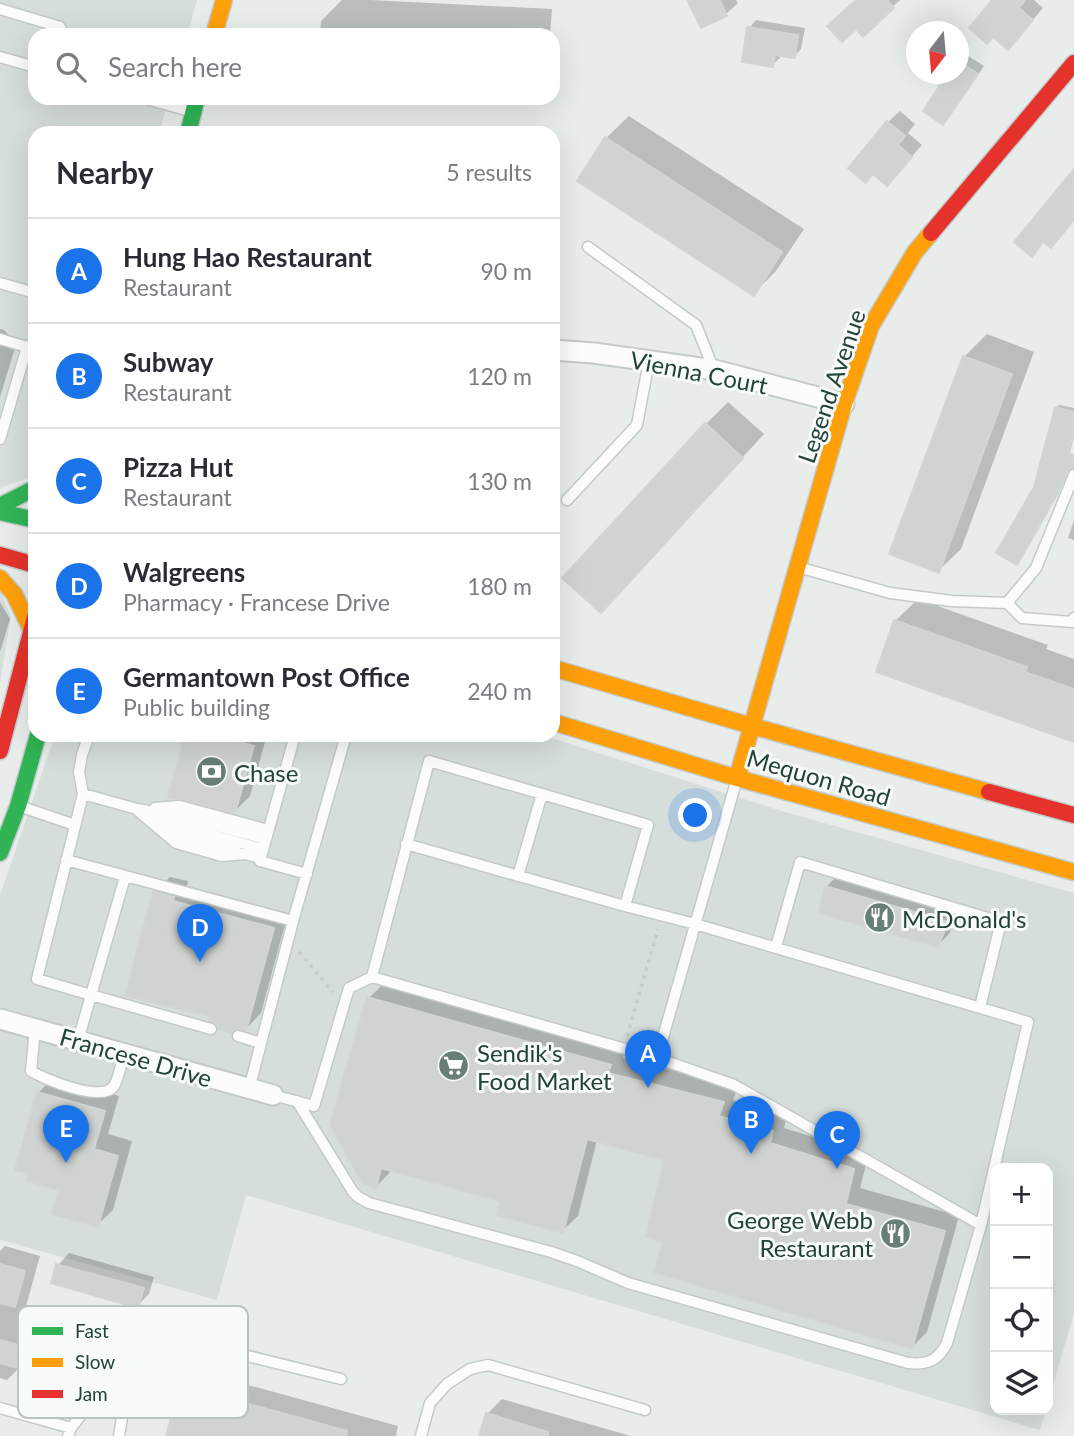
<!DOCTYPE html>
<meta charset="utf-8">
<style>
:root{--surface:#fff;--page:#f7f7f7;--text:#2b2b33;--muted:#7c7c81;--line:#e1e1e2;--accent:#1a73e8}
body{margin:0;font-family:Lato,sans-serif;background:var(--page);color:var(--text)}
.controls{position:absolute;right:21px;bottom:21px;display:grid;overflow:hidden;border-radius:14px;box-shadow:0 7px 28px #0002}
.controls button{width:63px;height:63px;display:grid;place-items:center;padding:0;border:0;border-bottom:2px solid var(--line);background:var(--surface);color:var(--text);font:35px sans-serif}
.compass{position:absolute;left:906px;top:21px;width:63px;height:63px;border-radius:50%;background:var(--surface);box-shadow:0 7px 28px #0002;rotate:196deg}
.you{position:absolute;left:696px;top:816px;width:24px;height:24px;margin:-18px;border:5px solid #fff;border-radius:50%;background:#1a73e8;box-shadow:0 0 0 10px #1a73e833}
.badge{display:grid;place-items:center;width:46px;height:46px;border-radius:50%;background:var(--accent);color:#fff;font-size:23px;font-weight:700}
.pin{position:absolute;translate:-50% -58px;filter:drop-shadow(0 2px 4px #0008)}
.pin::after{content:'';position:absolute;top:37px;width:24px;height:21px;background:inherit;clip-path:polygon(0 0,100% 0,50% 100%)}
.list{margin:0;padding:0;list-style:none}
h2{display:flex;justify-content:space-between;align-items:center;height:91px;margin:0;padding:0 28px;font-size:30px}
h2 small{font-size:23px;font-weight:400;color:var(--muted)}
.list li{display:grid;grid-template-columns:46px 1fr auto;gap:21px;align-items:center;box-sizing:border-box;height:105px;padding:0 28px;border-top:2px solid var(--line)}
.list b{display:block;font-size:26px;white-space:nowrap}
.list p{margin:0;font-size:23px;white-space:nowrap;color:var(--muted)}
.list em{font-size:23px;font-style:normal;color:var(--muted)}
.icon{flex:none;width:38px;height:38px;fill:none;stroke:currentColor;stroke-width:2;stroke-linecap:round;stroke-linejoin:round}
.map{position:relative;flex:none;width:1074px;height:1436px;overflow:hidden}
.search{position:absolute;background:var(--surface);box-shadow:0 7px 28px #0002;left:28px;top:28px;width:532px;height:77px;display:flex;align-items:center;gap:18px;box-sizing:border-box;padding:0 24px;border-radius:21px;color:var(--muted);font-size:26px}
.panel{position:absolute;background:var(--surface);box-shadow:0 7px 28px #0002;left:28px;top:126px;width:532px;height:616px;border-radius:21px}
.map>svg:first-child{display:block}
.built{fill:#d6dedb}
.shadow{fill:#0003}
.building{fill:#cfd4d2;stroke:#d1d6d4;stroke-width:2}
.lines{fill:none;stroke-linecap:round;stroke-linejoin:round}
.lane-casing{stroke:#c5cac8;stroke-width:13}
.street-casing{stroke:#c5cac8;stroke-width:23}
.fast-casing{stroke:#c3cbc8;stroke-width:19}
.slow-casing{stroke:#c3cbc8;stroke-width:19}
.jam-casing{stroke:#c3cbc8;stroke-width:19}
.path{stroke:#c3ccca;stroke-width:3.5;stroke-dasharray:3.5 5;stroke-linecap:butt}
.lane{stroke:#fcfcfc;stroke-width:10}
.street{stroke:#fcfcfc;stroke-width:19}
.fast{stroke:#30b455;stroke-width:16}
.slow{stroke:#ff9f0a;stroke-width:16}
.jam{stroke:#e5322d;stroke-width:16}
.labels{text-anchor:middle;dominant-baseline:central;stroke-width:6;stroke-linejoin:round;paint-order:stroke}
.street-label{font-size:24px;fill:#24423a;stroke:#f7fbf9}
.poi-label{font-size:24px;fill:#24423a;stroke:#f7fbf9;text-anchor:start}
.key{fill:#f7fbf9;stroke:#b8c4c0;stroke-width:2}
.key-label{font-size:19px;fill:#24423a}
</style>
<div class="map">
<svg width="1074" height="1436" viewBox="0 0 1074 1436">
<rect width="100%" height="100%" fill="#e8edeb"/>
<path class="built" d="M0,0H197L187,35H35V98H169L159,133H35V476L0,488Z
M0,591L11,616L0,683Z
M55,735H542L785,812L1074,893V1314L1048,1402V1168H995V1410H1046L1040,1430L246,1195L217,1300L0,1240V895Z"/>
<path class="shadow" d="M342,0H370L552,9L550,35H320L321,21Z
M689,0H736L738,3L726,14L702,26Z
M857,0H900L863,34Z
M998,0H1034L1043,8L1019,36Z
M756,20L805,28L801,49L794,57L780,54V58L772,65L749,28Z
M965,54L984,66L950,115L943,123L925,110L949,74H958V60Z
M900,111L915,124L908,133L922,145L898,172L888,122Z
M629,116L804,229L776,271L754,293L606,138Z
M0,329L4,330L9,335L18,338L0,397Z
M987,334L1034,352L961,549L938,571L964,357Z
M728,402L764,434L623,588L706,424Z
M1059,405L1074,408V436L1069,456L1074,458V465L1069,468L1061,488L1020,560L1036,487L1056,408Z
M1074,520V540L1068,538Z
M918,599L1048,645L1046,649L1074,659V740L895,621Z
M0,602L10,619L0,652Z
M187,735H267L250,796L235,811Z
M838,875L958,911L949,934L938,945L821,912L827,886Z
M170,877L188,881L187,886L288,913L261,1013L246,1029L212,1015L154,892Z
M384,983L625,1049L623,1058L738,1087L733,1100L787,1116L784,1128L869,1154L860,1188L959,1216L927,1332L912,1347L665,1240L666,1158L597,1140L578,1216L562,1231L503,1199L392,1169L391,1171L376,1187L369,998Z
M54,1077L119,1096L108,1134L132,1141L113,1210L97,1225L61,1189L31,1172L38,1093Z
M5,1246L40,1256L25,1310L72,1324L68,1339L103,1349L94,1384L78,1400L49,1375L20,1367L7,1380L0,1378V1251Z
M69,1253L154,1277L149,1294L137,1306L58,1265Z
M197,1371L398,1426L396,1436H177L182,1386Z
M502,1399L631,1436H481L487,1414Z"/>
<path class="building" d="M687,0H720L727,16L701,28Z
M856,0H887L894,8L863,37L856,29L842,42L827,26Z
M992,0H1025L1019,8L1033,20L1008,50L993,37L987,44L969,28Z
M747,27L798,35L795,58L775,55L773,67L742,62Z
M958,61L978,74L943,125L923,111L947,74H958Z
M887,121L905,136L898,145L912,157L887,186L873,174L866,183L848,168Z
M605,137L782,252L754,296L577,181Z
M1074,169V220L1051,248L1043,242L1032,257L1014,242Z
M963,356L1012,374L939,573L889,554Z
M1055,407L1074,412V431L1068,454L1074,455V467L1067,472L1058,493L1017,565L996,553L1034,487Z
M705,423L743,458L601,613L562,578Z
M894,620L1027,667L1025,672L1074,689V742L876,672Z
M185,735H214L254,746L235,813L182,799L168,798Z
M825,886L948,922L938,947L819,913Z
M153,891L174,897L173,901L274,928L246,1031L237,1029L231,1033L218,1029L216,1023L209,1021L210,1016L125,996Z
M367,997L611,1065L608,1073L724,1102L719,1116L773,1131L770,1143L854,1169L846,1204L945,1231L912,1349L654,1272L663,1242L646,1237L664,1160L587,1139L563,1233L497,1215L501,1201L381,1168L376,1189L362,1183L330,1124Z
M37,1092L105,1111L94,1149L118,1156L98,1227L52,1214L59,1190L27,1181L29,1173L15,1170Z
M0,1264L25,1271L15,1307L0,1303Z
M56,1264L144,1288L138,1308L51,1283Z
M22,1329L58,1339L54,1354L89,1364L79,1402L43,1392L47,1376L0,1363V1340L18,1345Z
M180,1385L347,1431L346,1436H166Z
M486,1413L548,1432V1436H479Z"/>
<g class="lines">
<defs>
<path id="lane" d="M0,9L60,27L58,35
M0,57L35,67
M143,98L193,112
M588,247L696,325L714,370
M0,283L35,293
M0,339L27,347
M0,439L27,347L35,342
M567,500L637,425L649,361
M798,567L890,593L952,601L1007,603L1036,568L1074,475
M1007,603L1022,618L1072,622L1074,618
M89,735L82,755L79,772L83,794L37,979L91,995L125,877
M295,735L260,861L307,874
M83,794L137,809L179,816L266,839
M22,807L75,825
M155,808L180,806L268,830
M137,810L176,843L222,856L245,854L261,858
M150,818L263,849
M165,830L237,852
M406,844L625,906L695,924L1028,1022L981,1225L734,1085L657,1058
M66,860L293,921
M518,876L542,794
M625,906L648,825L429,761L372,977L657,1058L736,782
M776,947L800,862L1001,922L980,1007
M35,1029L31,1071C46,1080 102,1103 114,1086C119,1078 121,1063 124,1054
M238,1036L261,1043
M78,1041L91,995L211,1029
M249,1089L293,921L346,735
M273,1095L314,1106L349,988L372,977
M297,1101L353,1192L358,1197L369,1203L551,1252L577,1261L628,1283L908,1363C927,1365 938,1361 947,1343L981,1225
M0,1408L71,1428
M68,1436L71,1428L88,1406L111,1321
M119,1436L125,1399L142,1365L161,1350L187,1341L341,1379
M421,1436L430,1403L447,1384L470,1369L488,1365L645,1410"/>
<path id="street" d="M553,350L594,353L715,370L844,404
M0,1019L273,1095"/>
<path id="fast" d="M188,133L197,98
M0,506L35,488
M0,512L35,520
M0,853L18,806L38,735"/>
<path id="slow" d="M214,35L224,0
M0,578L14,594L32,631
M553,668L752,726L989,792
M553,722L737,778L1074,872
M737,778L844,404L871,326L915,252L931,233"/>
<path id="jam" d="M931,233L1074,63
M0,555L35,565
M0,751L35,617
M989,792L1074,815"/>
</defs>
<use href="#lane" class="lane-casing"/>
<use href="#street" class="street-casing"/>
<use href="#fast" class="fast-casing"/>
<use href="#slow" class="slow-casing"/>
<use href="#jam" class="jam-casing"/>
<path class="path" d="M299,952L333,992
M627,1036L658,929"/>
<use href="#lane" class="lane"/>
<use href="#street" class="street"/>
<use href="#fast" class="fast"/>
<use href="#slow" class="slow"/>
<use href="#jam" class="jam"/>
</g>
<defs>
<symbol id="bank-disc" viewBox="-11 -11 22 22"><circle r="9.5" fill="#697e78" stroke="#f7fbf9"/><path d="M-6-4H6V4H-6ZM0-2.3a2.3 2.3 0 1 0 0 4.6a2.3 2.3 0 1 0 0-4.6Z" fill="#fff"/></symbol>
<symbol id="restaurant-disc" viewBox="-11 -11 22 22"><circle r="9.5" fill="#697e78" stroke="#f7fbf9"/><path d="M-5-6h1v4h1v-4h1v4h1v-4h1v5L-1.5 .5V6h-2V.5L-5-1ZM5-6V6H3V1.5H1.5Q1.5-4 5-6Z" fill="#fff"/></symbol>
<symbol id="supermarket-disc" viewBox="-11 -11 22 22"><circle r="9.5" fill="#697e78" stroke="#f7fbf9"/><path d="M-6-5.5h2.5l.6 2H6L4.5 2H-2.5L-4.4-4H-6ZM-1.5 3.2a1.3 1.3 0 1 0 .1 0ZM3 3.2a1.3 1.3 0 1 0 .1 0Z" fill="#fff"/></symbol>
</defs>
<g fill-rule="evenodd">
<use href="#bank-disc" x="194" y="754" width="35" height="35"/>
<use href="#restaurant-disc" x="862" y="900" width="35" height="35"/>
<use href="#supermarket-disc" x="436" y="1048" width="35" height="35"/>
<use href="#restaurant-disc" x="878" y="1216" width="35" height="35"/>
</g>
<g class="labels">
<g class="street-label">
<text transform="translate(699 372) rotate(11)">Vienna Court</text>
<text transform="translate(831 386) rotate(-71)">Legend Avenue</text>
<text transform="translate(819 777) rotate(16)">Mequon Road</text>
<text transform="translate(136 1057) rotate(16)">Francese Drive</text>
</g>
<g class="poi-label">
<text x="234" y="772">Chase</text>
<text x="902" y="918">McDonald's</text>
<text x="477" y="1052">Sendik's<tspan x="477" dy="28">Food Market</tspan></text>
<text x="873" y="1219" text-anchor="end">George Webb<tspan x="873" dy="28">Restaurant</tspan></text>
</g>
</g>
<rect x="18" y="1306" width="230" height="112" rx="10" class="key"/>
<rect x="32" y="1327" width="31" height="8" fill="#30b455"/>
<rect x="32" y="1358" width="31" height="9" fill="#ff9f0a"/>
<rect x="32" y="1390" width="31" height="8" fill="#e5322d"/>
<g class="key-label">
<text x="75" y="1338">Fast</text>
<text x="75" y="1369">Slow</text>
<text x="75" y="1401">Jam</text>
</g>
</svg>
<div class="controls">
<button>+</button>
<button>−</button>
<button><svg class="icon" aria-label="locate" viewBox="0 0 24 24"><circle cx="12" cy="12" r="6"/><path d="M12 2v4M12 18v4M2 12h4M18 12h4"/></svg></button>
<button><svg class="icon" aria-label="layers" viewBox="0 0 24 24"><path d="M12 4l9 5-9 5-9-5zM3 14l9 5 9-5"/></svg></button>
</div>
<svg class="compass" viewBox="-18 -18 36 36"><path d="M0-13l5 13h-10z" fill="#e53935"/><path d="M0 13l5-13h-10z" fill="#7c7c81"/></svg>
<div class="you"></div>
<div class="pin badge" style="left:648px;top:1088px">A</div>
<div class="pin badge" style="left:751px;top:1154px">B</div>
<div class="pin badge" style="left:837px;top:1169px">C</div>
<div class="pin badge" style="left:200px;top:962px">D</div>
<div class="pin badge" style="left:66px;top:1163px">E</div>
<div class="search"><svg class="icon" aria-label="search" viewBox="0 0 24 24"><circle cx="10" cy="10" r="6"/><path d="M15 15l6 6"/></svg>Search here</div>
<section class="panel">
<h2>Nearby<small>5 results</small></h2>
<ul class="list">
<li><span class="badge">A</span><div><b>Hung Hao Restaurant</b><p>Restaurant</p></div><em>90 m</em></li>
<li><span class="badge">B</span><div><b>Subway</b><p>Restaurant</p></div><em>120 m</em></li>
<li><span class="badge">C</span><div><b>Pizza Hut</b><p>Restaurant</p></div><em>130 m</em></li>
<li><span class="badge">D</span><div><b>Walgreens</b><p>Pharmacy · Francese Drive</p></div><em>180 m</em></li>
<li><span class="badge">E</span><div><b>Germantown Post Office</b><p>Public building</p></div><em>240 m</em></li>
</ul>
</section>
</div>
